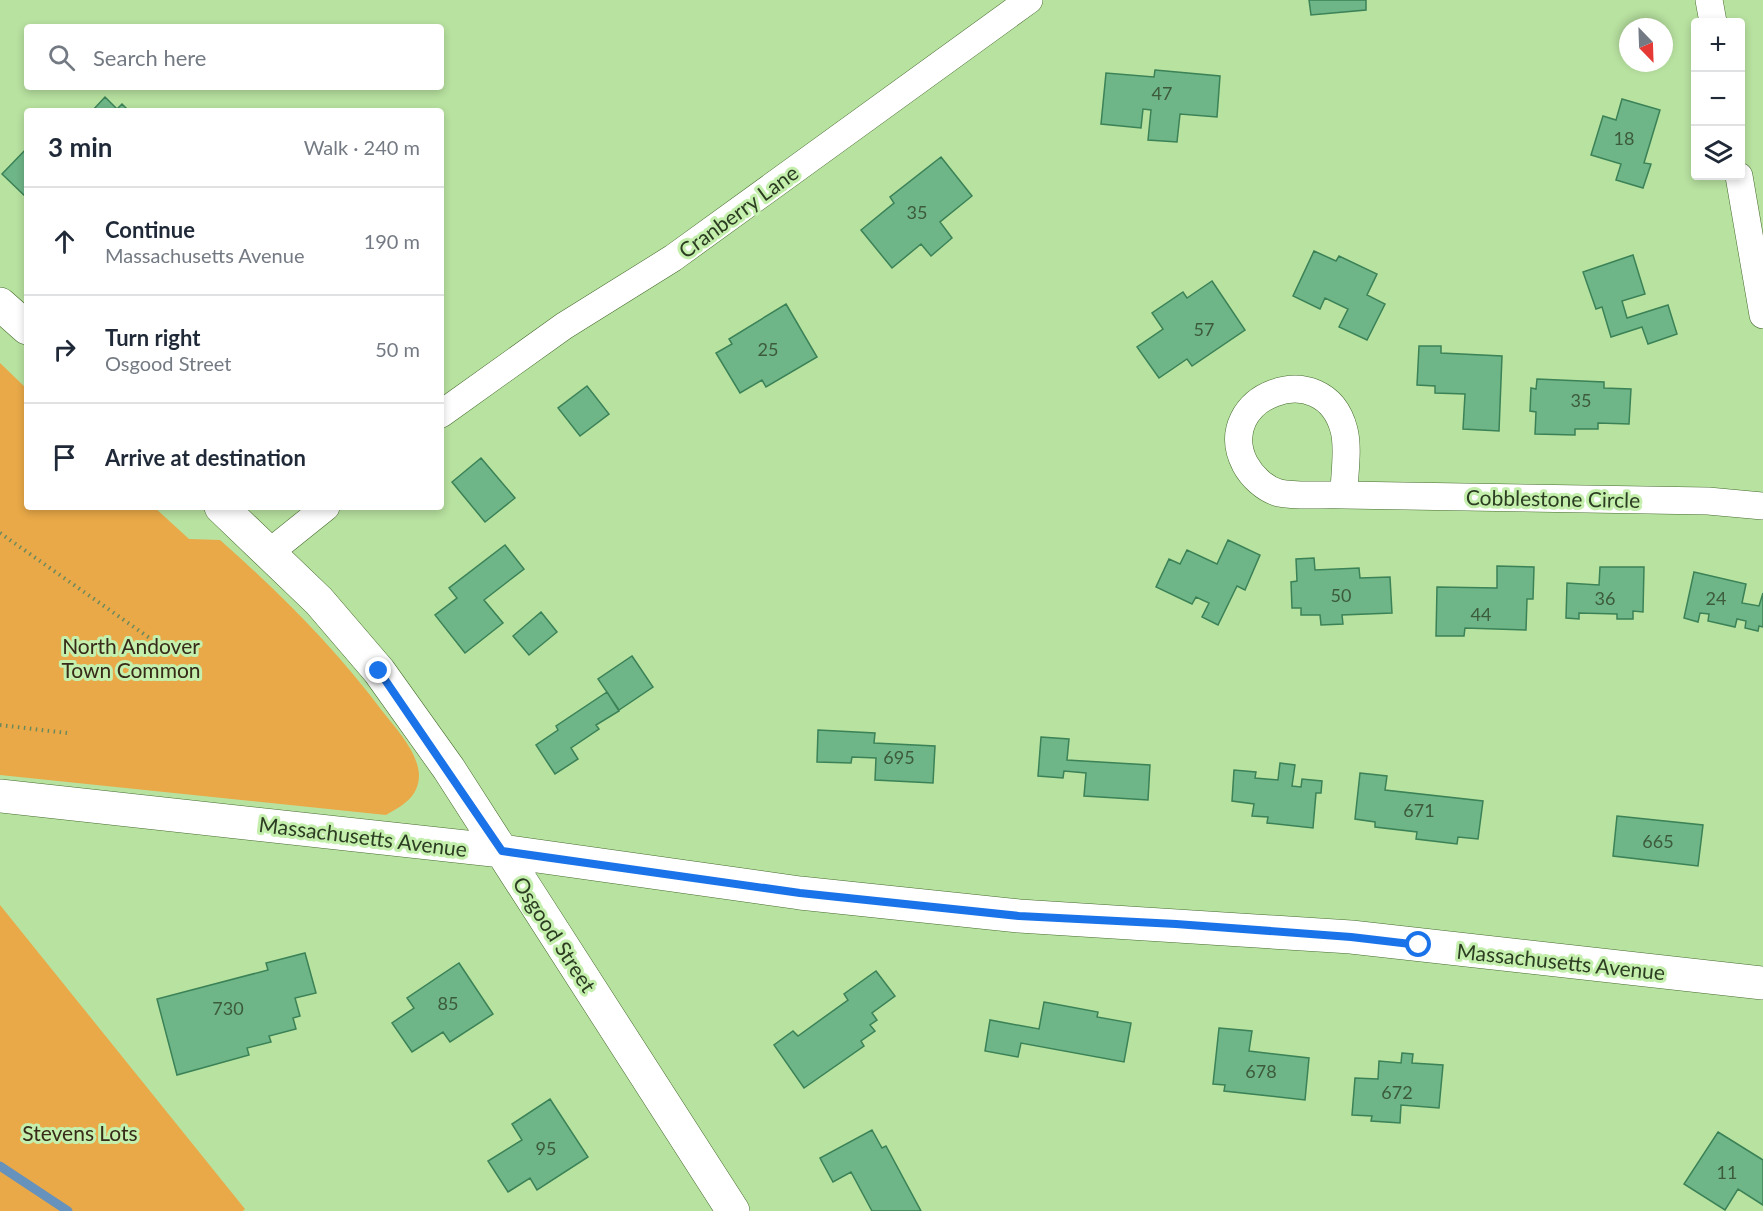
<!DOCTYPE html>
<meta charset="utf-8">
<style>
:root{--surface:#fff;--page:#f6f6f7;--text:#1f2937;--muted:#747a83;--line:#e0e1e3}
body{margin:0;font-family:Lato,sans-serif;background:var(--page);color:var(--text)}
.controls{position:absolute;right:18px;top:18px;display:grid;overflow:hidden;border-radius:6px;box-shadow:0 3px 9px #0003}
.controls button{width:54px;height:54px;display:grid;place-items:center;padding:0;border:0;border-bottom:2px solid var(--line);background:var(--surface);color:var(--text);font:30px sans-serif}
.compass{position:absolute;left:1619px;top:18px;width:54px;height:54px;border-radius:50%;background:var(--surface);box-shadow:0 3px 9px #0003;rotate:157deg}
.stop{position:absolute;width:18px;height:18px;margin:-14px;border:4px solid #1a73e8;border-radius:50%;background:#fff}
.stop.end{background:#1a73e8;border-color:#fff;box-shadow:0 2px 6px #0008}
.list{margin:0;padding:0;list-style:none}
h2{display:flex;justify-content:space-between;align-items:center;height:78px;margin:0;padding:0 24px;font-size:26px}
h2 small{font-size:20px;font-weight:400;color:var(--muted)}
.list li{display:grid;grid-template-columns:39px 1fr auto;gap:18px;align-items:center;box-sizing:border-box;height:108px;padding:0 24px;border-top:2px solid var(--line)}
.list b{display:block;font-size:22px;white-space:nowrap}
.list p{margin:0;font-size:20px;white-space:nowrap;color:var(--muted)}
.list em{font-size:20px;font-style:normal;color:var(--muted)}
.icon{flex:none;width:33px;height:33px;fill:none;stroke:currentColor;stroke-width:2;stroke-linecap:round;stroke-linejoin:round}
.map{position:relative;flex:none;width:1763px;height:1211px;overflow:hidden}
.search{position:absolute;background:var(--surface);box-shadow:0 3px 9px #0003;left:24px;top:24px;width:420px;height:66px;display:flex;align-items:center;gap:15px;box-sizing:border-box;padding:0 21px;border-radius:6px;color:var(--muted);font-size:22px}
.panel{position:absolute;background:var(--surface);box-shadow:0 3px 9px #0003;left:24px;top:108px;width:420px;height:402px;border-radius:6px}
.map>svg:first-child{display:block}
.green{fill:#e9a948}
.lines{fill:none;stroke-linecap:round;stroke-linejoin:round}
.stream{stroke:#6792bb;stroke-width:9}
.building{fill:#6eb587;stroke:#3b8257;stroke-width:1.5}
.street-casing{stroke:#466b2e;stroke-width:28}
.secondary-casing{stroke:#466b2e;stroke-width:34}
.path{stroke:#6c895c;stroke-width:4;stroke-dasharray:1.5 4.5;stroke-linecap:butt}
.street{stroke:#fff;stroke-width:27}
.secondary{stroke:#fff;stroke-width:33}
.route{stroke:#1a73e8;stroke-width:8}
.labels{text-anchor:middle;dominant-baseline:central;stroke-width:6;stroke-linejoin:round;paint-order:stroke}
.number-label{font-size:18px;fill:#3c5b3b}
.street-label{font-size:21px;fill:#2c3d22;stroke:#c4efad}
.park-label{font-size:21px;fill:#372a18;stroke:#c4efad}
</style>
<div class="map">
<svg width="1763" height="1211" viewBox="0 0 1763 1211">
<rect width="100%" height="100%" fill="#b8e2a0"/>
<path class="green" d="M0,363L27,389V507H154L189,539L220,540C280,593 335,648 383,712C397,730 418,752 419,775C419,797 402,806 386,815L0,775Z
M0,905L245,1209L243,1211H0Z"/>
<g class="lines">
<path class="stream" d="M0,1166L68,1211"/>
</g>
<path class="building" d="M1309,0H1366V10L1311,15Z
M1155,70L1220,76L1217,117L1180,114L1177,142L1148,140L1151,110L1143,109L1141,128L1101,124L1106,73L1154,77Z
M105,97L117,109L122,104L129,111H92Z
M1622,99L1660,110L1644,163L1651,164L1643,188L1616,180L1621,164L1591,155L1603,116L1616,120Z
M27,148V198L2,174Z
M941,157L972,196L940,222L952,238L931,256L921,244L892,268L861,230L894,203L890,197Z
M1314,251L1336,261L1339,256L1377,274L1367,295L1385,304L1367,340L1339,327L1348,309L1325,298L1320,309L1293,296Z
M1633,255L1645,294L1622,301L1627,318L1668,305L1677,334L1648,344L1642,327L1611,337L1602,307L1596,309L1583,272Z
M1212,281L1245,330L1192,366L1187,359L1159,378L1137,347L1163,329L1152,313L1183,292L1187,298Z
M786,304L817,357L766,387L762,380L740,393L716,353L732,344L729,339Z
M1419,346H1441V353L1502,356L1499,431L1463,429L1465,394L1435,393V386L1417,385Z
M1537,379L1604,382V388L1631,389L1629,424L1598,423V429H1575V435L1535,434L1536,412L1530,411L1531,388L1536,389Z
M587,386L609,414L580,436L558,408Z
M481,458L515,498L485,522L452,482Z
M1228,540L1260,555L1245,590L1237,586L1218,625L1202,617L1209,603L1196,597L1192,604L1156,587L1169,559L1180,564L1187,550L1217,564Z
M505,545L524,569L484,600L503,623L465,653L435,615L457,598L449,588Z
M1314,558L1315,570L1359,568L1360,578L1390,577L1392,613L1342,615L1343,624L1321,625L1320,615H1301V608H1292L1291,582L1297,581L1296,559Z
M1497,566L1534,567L1533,599H1527L1526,630L1465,628L1464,636H1436L1437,587L1497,588Z
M1600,567H1644L1643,612L1633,611V619H1617V614L1579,613V619L1566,618L1567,583L1599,585Z
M1694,572L1746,584L1742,603L1759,606L1763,593V627L1759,626L1758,631L1745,628L1746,621L1737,619L1735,627L1708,621L1709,614L1700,613L1698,622L1684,618Z
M541,612L557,632L529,655L513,636Z
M632,656L653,687L619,710L598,679Z
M607,692L619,711L596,725L599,729L571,748L578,759L555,774L536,745L558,730L556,726Z
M818,730L875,733L874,743L935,746L933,783L875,780L876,758L852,757L851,763L817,762Z
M1041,737L1069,739L1067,760L1150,765L1148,800L1084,796L1086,773L1064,771L1063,778L1038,776Z
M1280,763L1295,765L1292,786L1301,787L1302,779L1322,781L1321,793H1316L1313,828L1267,823L1268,817L1252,816L1254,804L1232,801L1234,770L1256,772L1255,778L1278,780Z
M1360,773L1387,776L1385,790L1483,801L1478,839L1458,837L1457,844L1416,839L1417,832L1375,827V822L1355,819Z
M1617,816L1703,825L1698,866L1613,856Z
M305,953L316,993L295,998L300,1016L293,1018L296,1029L269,1036L271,1042L247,1048L249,1055L177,1075L157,999L268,970L266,963Z
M459,963L493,1014L450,1042L443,1032L412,1052L392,1023L414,1008L407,998Z
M876,971L895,996L872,1013L877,1020L870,1025L875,1031L861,1041L864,1046L804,1088L774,1045L793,1031L798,1036L848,1000L844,994Z
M1044,1002L1098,1012L1097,1017L1131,1023L1124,1062L1021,1043L1018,1057L985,1051L990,1020L1039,1029Z
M1219,1028L1252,1031L1249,1051L1309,1058L1305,1100L1224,1091L1225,1085L1213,1084Z
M1402,1053L1413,1054L1412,1063L1443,1065L1439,1108L1401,1105L1400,1123L1371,1121L1372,1116L1352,1115L1355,1078L1378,1079L1379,1061L1401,1063Z
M550,1099L588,1157L537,1190L530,1178L508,1192L488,1161L522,1140L512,1124Z
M872,1130L882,1148L886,1146L921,1211H872L851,1172L833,1182L820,1158Z
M1718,1132L1763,1160V1205L1738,1189L1725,1210L1684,1184Z"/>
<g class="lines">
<defs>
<path id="street" d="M1709,0L1713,22
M1739,176L1763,315
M441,414L564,326L673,258L1029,0
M1344,495C1344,475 1349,449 1344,430C1324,353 1211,397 1245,464C1252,477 1265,489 1279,493C1299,497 1323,494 1344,495L1708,501L1763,506
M270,552L326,507"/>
<path id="secondary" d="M0,304L27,328
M221,507L319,601L379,671L449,769L733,1211
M0,796L502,851L800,893L1019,916L1351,937L1763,983"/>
</defs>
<use href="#street" class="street-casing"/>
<use href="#secondary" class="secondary-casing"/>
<path class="path" d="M0,533L151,639
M0,725L67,733"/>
<use href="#street" class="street"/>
<use href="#secondary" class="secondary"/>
</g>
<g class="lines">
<path class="route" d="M379,671L502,851L800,893L1019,916L1176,924L1351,937L1419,945"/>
</g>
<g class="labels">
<g class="number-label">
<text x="1162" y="93">47</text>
<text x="1624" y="138">18</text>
<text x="917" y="212">35</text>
<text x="1204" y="329">57</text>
<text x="768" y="349">25</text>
<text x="1581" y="400">35</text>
<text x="1341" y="595">50</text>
<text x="1605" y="598">36</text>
<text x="1716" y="598">24</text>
<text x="1481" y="614">44</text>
<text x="899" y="757">695</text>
<text x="1419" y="810">671</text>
<text x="1658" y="841">665</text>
<text x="448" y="1003">85</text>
<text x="228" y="1008">730</text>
<text x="1261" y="1071">678</text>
<text x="1397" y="1092">672</text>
<text x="546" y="1148">95</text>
<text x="1727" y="1172">11</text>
</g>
<g class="street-label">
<text transform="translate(738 211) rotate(-36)">Cranberry Lane</text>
<text transform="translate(1553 498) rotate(1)">Cobblestone Circle</text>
<text transform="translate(363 836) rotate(7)">Massachusetts Avenue</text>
<text transform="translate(555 934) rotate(57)">Osgood Street</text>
<text transform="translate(1561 961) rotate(6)">Massachusetts Avenue</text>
</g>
<g class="park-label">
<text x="131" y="645">North Andover<tspan x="131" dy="24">Town Common</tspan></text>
<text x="80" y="1132">Stevens Lots</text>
</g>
</g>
</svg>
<div class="controls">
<button>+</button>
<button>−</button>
<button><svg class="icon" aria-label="layers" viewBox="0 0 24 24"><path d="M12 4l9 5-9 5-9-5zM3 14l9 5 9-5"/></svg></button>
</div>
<svg class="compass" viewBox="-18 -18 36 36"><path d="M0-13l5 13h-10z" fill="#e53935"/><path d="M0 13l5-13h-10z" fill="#747a83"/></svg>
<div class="stop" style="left:1419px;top:945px"></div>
<div class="stop end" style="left:379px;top:671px"></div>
<div class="search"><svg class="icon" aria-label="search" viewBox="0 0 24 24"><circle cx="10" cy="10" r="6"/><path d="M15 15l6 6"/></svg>Search here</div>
<section class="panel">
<h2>3 min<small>Walk · 240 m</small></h2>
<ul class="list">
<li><svg class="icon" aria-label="ahead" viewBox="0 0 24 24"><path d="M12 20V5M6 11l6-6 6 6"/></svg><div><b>Continue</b><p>Massachusetts Avenue</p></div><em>190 m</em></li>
<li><svg class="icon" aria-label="right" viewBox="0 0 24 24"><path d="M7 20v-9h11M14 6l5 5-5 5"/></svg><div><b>Turn right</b><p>Osgood Street</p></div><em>50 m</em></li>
<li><svg class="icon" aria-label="arrive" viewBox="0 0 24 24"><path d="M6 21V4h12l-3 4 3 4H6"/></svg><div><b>Arrive at destination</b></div></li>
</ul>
</section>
</div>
